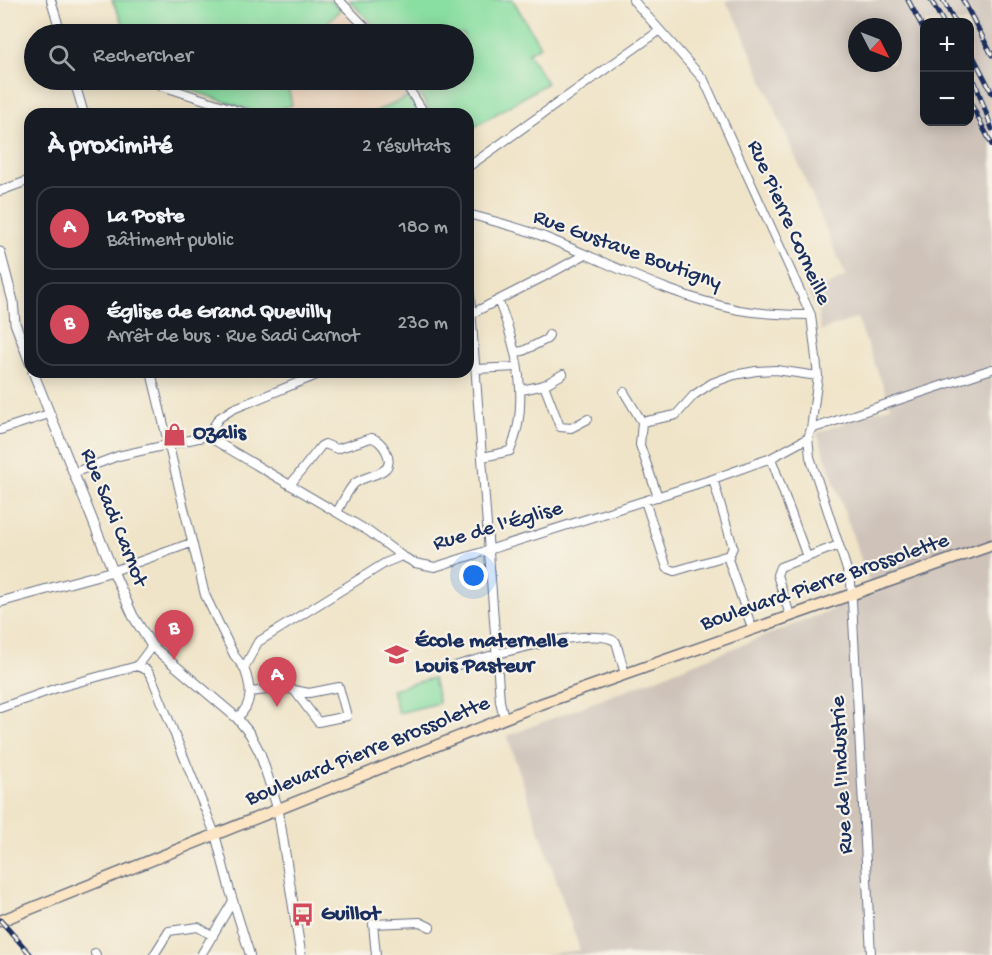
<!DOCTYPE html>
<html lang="fr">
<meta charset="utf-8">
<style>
:root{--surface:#171b24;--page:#242831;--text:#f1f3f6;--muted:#9ea1a6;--line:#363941;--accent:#d1495b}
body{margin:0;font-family:"Gochi Hand",sans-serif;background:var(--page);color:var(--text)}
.controls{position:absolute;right:18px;top:18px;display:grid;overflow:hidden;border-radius:12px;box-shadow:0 3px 15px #0003}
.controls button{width:54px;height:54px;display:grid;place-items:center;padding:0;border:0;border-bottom:2px solid var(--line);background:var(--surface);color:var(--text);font:30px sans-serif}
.compass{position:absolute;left:848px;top:18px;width:54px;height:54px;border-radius:50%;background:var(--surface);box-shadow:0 3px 15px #0003;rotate:132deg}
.you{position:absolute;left:474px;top:576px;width:21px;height:21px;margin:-15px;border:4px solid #fff;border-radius:50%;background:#1a73e8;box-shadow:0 0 0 9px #1a73e833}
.badge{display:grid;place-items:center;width:39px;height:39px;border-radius:50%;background:var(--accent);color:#fff;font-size:20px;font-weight:700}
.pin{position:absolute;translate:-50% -50px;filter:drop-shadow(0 2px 3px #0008)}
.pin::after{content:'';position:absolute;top:32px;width:21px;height:18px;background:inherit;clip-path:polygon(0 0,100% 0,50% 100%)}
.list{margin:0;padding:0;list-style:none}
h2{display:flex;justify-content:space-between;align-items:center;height:78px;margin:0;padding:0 24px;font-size:26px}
h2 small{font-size:20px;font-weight:400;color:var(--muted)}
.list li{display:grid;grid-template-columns:39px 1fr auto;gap:18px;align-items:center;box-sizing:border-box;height:84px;margin:0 12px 12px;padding:0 12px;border:2px solid var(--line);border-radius:18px}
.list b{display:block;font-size:22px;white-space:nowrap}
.list p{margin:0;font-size:20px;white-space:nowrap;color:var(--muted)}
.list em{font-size:20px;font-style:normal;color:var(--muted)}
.icon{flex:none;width:33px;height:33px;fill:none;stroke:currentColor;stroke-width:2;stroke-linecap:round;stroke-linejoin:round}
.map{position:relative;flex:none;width:992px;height:955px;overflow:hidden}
.search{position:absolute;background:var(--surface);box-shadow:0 3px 15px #0003;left:24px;top:24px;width:450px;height:66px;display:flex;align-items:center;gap:15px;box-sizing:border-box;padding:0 21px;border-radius:33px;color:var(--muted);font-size:22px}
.panel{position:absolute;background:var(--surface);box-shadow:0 3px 15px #0003;left:24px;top:108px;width:450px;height:270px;border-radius:18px}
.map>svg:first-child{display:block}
.built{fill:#f0d6bc}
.industrial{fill:#cec2b9;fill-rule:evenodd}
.green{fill:#89dea1;stroke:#528680;stroke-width:1.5}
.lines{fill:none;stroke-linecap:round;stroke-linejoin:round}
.minor-casing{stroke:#666e83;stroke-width:10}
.tertiary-casing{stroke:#666e83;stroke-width:11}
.secondary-casing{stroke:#666e83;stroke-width:13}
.minor{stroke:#fff;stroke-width:8}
.tertiary{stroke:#fff;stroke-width:9}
.secondary{stroke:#fce5c4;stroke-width:10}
.rail-casing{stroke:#1b2f5e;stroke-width:5}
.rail{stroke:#f7f3e8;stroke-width:3;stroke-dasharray:9;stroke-linecap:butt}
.labels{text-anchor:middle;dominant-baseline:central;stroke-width:4.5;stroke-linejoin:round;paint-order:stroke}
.street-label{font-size:22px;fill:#1b2f5e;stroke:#f7f3e8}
.poi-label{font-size:22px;font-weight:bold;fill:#1b2f5e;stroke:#f7f3e8;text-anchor:start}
</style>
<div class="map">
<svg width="992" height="955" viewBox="0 0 992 955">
<rect width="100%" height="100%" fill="#f7f3e8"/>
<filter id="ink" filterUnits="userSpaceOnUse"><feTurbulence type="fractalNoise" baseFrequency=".0167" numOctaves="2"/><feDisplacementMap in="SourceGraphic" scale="12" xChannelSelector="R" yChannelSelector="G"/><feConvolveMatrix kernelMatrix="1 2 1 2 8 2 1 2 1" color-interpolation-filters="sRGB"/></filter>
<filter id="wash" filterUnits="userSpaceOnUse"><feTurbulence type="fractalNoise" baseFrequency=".008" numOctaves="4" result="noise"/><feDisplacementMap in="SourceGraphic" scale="24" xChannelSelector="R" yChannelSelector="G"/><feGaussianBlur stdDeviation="1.35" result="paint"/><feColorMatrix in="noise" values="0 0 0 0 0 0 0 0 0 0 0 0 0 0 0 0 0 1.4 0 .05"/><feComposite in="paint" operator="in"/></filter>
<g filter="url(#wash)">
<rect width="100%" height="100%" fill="#f0e4c8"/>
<path class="built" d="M341,10L364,34H315Z
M302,80H397L408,97L370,114H283L282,108L290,101L284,84Z"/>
<path class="industrial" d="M725,0H992V955H542L580,950L507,736L873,594L817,433L891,406L857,318L821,331L818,312L806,290L810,294L846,276L738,22ZM924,22H970V122H924ZM857,27H893V63H857Z"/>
<path class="green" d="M112,0H330L341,10L315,34H128Z
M349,0H513L540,46L528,53L547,83L468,131V114H432L411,80H464V34H382Z
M161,80H302L285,84V88L288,87L292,105L282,108L283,114H262Z
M408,97L419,114H370Z
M433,678L439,703L398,713L392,689Z"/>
</g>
<g filter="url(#ink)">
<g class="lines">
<defs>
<path id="minor" d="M51,0L61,34
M339,0L372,34
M633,0L704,80L811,315L818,376L811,429L808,438L810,457L851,582L871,955
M74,80L84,114
M403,80L425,114
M159,85L248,114
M468,167L659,31
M0,191L30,180
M468,214C493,221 518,227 542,236C607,262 670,296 739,310C763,314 787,315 811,315
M468,269L500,701L504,718
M469,315L553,272L584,255
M516,352L523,351L547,339L549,335
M476,369L517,367
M151,372L205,595L234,655L244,668
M544,385L563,374
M522,390L544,385L560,427L571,428L588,419
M624,392L642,422L640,445L658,497
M642,422L676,415L694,395L712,383L734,375L756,371L776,370L818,376
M811,429L992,369
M0,430L49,414
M207,436L219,418L233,409L324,372
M483,457L510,451C531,403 517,347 498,300
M771,458L807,557
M73,473L118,456L207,436L368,531L402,556
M713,479L733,547L728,559L752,628
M290,485L321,446L325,444L337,449L371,438C382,439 396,462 384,470C376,476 362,477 354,484C347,491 342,504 337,512
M645,501L667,568L675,571L729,555
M113,571L191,543
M790,615L777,575L780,567L839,545
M137,666L147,670L152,678L215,834L230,891L250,955
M451,667C480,659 594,623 616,642L625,674
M250,692L285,688L294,690L318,722L347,716L339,687L309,693L294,690
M0,708L57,688L137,666L152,646
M237,718C254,704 251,686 244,668L258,642L385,563L402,556L415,563L435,567L713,479L771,458L808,438
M95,953L96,955
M154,955L169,931L198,927L213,936
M201,955L233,901
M376,955L373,924L420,922L430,927"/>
<path id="tertiary" d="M0,252L13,301L15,323L30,363
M33,372L113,571L133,616L152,646L237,718L250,734L260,753L278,809L301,955
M0,602L113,571"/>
<path id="secondary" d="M0,921L535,706L992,545"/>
</defs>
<use href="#minor" class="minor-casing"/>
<use href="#tertiary" class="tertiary-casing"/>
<use href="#secondary" class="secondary-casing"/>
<use href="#minor" class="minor"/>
<use href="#tertiary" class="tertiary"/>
<use href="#secondary" class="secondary"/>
<defs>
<path id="rail" d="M908,0L924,30
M931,0L943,22
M943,0L955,22
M963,0L992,55
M970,50L992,93
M975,82L992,129
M970,102L992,145
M0,920L31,955"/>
</defs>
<use href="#rail" class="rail-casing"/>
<use href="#rail" class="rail"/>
</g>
</g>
<defs>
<symbol id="shop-bare" viewBox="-9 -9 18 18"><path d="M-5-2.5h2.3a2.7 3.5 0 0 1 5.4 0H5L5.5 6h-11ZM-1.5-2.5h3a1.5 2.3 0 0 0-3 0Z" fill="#d1495b" stroke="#f7f3e8" stroke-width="2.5" paint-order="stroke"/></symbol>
<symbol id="school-bare" viewBox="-9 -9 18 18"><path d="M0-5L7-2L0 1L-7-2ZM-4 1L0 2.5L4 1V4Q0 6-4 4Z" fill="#d1495b" stroke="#f7f3e8" stroke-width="2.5" paint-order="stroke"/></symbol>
<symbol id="bus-bare" viewBox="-9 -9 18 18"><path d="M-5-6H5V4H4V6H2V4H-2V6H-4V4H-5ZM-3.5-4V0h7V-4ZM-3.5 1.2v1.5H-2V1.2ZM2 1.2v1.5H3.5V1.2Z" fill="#d1495b" stroke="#f7f3e8" stroke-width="2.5" paint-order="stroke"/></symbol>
</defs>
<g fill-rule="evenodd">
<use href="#shop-bare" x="158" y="418" width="33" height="33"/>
<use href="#school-bare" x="380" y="638" width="33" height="33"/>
<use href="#bus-bare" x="286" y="898" width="33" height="33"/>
</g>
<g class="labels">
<g class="street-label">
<text transform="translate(788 223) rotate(66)">Rue Pierre Corneille</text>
<text transform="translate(627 251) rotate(20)">Rue Gustave Boutigny</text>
<text transform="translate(113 518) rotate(68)">Rue Sadi Carnot</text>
<text transform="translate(498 527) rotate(-16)">Rue de l'Église</text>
<text transform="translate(825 583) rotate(-19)">Boulevard Pierre Brossolette</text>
<text transform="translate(368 752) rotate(-22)">Boulevard Pierre Brossolette</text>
<text transform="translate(843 775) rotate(-93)">Rue de l'Industrie</text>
</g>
<g class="poi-label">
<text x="193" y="434">Ozalis</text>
<text x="415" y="642">École maternelle<tspan x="415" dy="25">Louis Pasteur</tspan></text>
<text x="321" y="915">Guillot</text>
</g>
</g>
</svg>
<div class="controls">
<button>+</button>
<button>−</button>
</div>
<svg class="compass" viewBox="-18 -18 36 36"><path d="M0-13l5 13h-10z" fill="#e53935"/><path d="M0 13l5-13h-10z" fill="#9ea1a6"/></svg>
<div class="you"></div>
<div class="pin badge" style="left:277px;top:707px">A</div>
<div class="pin badge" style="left:174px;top:660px">B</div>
<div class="search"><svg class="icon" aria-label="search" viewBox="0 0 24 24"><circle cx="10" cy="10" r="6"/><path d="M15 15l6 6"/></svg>Rechercher</div>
<section class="panel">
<h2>À proximité<small>2 résultats</small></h2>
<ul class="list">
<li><span class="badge">A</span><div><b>La Poste</b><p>Bâtiment public</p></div><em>180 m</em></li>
<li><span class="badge">B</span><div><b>Église de Grand Quevilly</b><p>Arrêt de bus · Rue Sadi Carnot</p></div><em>230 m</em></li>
</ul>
</section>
</div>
